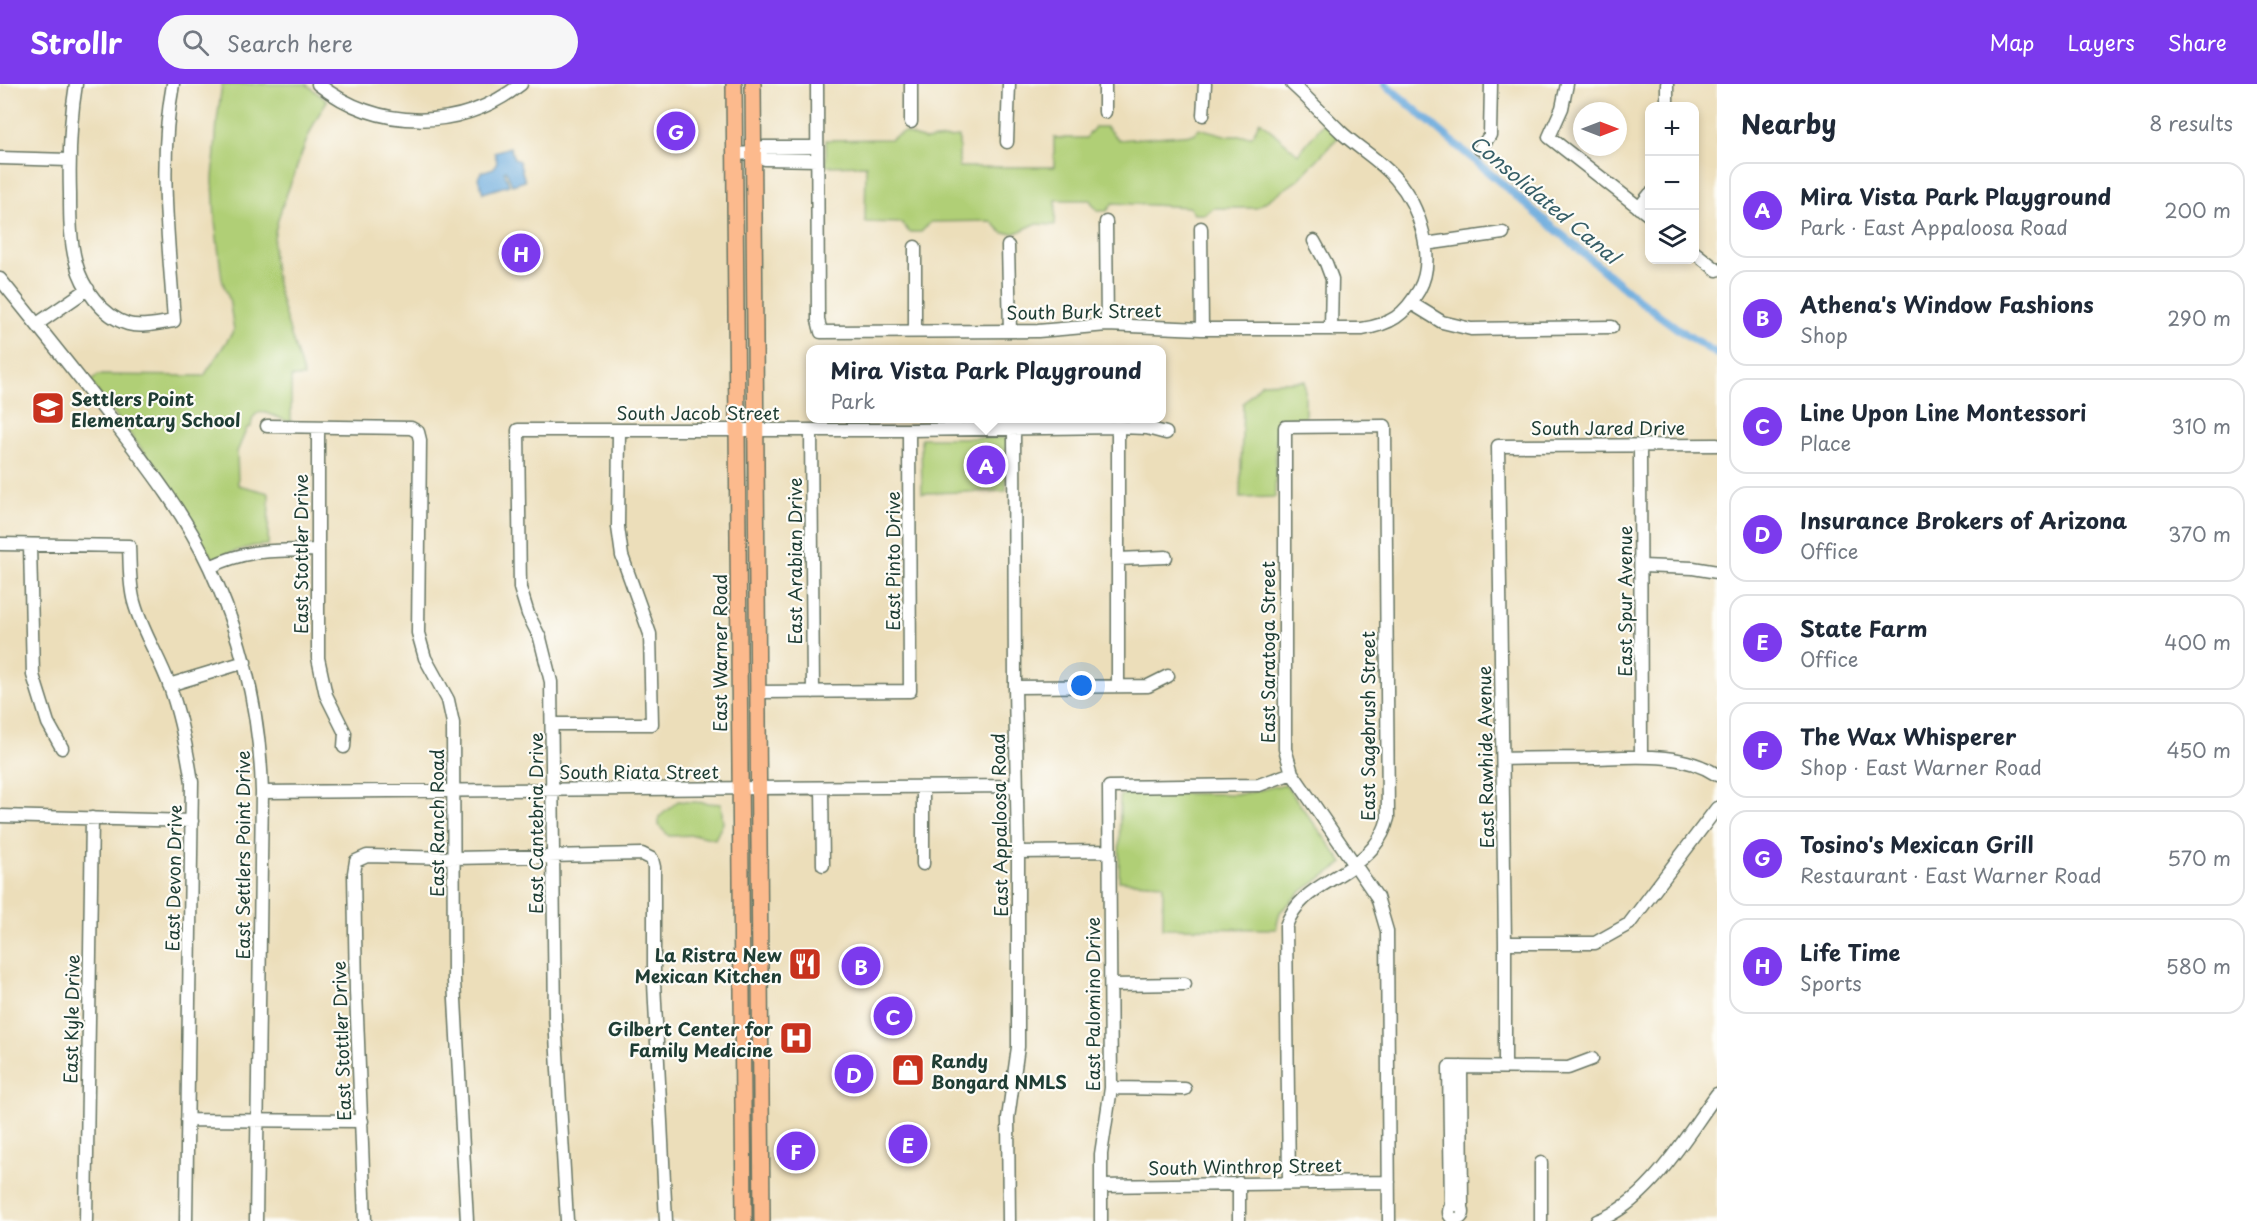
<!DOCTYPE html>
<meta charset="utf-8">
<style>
:root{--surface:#fff;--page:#f6f6f7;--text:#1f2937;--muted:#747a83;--line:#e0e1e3;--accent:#7c3aed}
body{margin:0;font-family:"Playpen Sans",sans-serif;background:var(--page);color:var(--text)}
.controls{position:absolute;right:18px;top:18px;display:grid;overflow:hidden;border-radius:12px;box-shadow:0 3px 9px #0003}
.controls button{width:54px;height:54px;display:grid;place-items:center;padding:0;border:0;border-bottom:2px solid var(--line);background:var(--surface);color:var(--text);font:30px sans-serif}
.compass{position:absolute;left:1573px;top:18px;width:54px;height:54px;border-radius:50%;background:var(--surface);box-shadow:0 3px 9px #0003;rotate:90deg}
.you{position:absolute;left:1082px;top:602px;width:21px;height:21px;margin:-15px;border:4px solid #fff;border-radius:50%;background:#1a73e8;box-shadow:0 0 0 9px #1a73e833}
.badge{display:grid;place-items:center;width:39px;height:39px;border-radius:50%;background:var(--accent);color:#fff;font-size:20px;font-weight:700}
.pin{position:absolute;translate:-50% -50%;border:3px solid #fff;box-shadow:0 2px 6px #0006}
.popup{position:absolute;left:806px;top:261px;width:360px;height:78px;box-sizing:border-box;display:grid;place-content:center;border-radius:12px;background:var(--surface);filter:drop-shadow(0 2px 4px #0005);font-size:20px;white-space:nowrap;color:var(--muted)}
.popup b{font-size:22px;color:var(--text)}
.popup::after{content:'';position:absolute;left:50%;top:100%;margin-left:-12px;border:12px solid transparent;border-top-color:var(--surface)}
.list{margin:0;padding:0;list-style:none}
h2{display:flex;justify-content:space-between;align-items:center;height:78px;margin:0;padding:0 24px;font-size:26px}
h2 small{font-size:20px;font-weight:400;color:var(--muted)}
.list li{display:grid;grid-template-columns:39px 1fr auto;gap:18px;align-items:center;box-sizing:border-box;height:96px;margin:0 12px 12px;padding:0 12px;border:2px solid var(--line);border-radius:18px}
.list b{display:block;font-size:22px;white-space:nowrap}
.list p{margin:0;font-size:20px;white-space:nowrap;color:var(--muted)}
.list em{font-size:20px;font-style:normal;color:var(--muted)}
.icon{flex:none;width:33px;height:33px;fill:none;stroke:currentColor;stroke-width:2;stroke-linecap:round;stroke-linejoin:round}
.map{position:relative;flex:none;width:1717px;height:1137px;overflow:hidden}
header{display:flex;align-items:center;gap:36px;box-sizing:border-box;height:84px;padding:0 30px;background:var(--accent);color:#fff}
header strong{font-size:28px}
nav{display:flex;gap:33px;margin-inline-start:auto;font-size:21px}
.search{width:420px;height:54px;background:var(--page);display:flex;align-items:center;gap:15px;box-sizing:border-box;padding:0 21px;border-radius:33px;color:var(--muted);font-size:22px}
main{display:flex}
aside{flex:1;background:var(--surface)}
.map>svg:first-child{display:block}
.green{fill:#b0cf76;stroke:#688655;stroke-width:1.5}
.water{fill:#6aaadd;stroke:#447488;stroke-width:1.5}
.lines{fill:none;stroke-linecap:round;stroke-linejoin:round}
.canal{stroke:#6aaadd;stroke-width:8}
.minor-casing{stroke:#677563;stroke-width:15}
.major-casing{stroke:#677563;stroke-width:18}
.minor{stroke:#fff;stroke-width:12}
.major{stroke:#fcba8d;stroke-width:15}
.labels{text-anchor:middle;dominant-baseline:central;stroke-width:4.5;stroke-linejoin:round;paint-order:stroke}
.street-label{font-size:18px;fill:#1f3d34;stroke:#fdfcf7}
.poi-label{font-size:18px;font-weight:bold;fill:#1f3d34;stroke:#fdfcf7;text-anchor:start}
.water-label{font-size:20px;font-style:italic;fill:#365e67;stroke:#fdfcf7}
</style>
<header>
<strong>Strollr</strong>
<div class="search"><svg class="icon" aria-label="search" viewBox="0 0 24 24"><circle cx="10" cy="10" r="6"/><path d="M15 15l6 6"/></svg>Search here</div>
<nav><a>Map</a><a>Layers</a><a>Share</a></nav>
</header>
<main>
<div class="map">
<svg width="1717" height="1137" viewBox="0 0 1717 1137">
<rect width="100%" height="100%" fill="#fdfcf7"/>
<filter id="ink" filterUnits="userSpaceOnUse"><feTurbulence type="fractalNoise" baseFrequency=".0167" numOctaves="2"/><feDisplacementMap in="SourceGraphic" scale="12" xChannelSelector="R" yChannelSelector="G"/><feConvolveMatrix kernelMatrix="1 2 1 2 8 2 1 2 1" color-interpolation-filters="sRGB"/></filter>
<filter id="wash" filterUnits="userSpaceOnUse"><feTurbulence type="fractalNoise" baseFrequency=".008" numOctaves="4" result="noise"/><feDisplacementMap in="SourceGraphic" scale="24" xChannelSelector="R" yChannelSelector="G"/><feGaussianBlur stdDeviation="1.35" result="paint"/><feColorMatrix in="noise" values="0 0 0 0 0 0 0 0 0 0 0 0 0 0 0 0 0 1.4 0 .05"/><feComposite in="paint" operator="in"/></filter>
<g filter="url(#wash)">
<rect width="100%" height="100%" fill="#ecdeba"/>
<path class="green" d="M222,0H306L327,17C312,39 304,63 295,88C286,112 275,137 273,163C272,201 293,255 304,293H291V338C278,336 253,315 251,343L247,344L237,368L238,401L269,409L268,461L253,462L214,474L211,473L169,401L90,298L98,291L204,292L234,246L229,215L222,196L215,137L213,96L217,37Z
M1327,35L1342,49L1298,96L1256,124H1213L1205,130H1194L1189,123L1113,119L1107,127H1097L1090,116H1056L1055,141L1035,140L1016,149H1003L991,137L931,138L921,148H909L902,139L865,138L866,81L826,82V56L891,55L903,48L925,56L959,53V83H1054V54H1086L1095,43H1106L1119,56L1194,50L1199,44L1228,52H1252L1260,37L1298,70Z
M1305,297V334H1277L1275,413L1240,414L1243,319L1262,299Z
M921,354H1007L1006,407L922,409Z
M1285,700L1343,779L1301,808L1280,828L1276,845L1163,844V800L1119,797L1120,712L1128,709L1244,710Z
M678,717L721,720L723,739L715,755L697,751L669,752L659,742V733Z"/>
<path class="water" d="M510,63L514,75L519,77L525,97L512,101L506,86L504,87L509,101L483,109L478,94L481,88L494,84L497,77L494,68Z"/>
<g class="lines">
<path class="canal" d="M1385,0L1636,214L1682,248L1717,270"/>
</g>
</g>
<g filter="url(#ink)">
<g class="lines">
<defs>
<path id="minor" d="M76,0C70,36 69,74 70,110C70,133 70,157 76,179C82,203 102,232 128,240C141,244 160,239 174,237C169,158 158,79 173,0
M318,0C378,47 460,48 521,0
M817,0L818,236L821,248L1038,247L1107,241L1202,245H1362C1391,240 1404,232 1419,206C1437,174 1419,121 1396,95C1381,77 1358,64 1341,48C1324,32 1309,15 1292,0
M1567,0L1562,24L1549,53L1650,132
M1667,0V22
M1105,28V0
M1203,31L1205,0
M911,38V0
M1007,58L1009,0
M1480,65L1490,51L1491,0
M754,69L765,75L817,76
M735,70L754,69L764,63H817
M0,74L69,76
M1639,124L1650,110
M1106,138L1107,241
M1201,144L1202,245
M1314,157L1326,179L1332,195L1331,244
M1425,160L1503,149
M1008,162L1010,247
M915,163V247
M1694,168L1717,186
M0,195C38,242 76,289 113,337C149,384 185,430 210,484C243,555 260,630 262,708L256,1137
M1411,219L1442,238L1471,245L1612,243
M37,240L88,205
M267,342L411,344L418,348L420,356L418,549L425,574L448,616L453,639L454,897L467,1137
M318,344V574L326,611L345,649L344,663
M811,346L813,608
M1640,362L1641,673
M0,460L129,462C130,481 129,500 134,518C142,548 160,574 170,603C181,634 187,666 192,698L186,1137
M30,461L33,591L48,639L62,664
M1118,475L1166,473
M1642,482L1693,484L1717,488
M210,483C250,464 275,467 318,466
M169,601L245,578
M1118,602V343
M1015,603L1148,602L1168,592
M757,608L910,607L909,346
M553,640H652L650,550L622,472L618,443L619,347
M1503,675C1532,674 1561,674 1591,674C1632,673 1681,667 1717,691
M923,703V780
M822,704L823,781
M262,708L1017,702
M0,732L192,737
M1018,768L1109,767
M1505,859H1595L1629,840L1717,724
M1111,901L1185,900
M1461,983L1462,1123
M1505,983V859L1498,362L1717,361
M1111,1004L1185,1005
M187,1036L362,1037
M1541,1079V1137
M1239,1099V1137
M1289,1099L1286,842C1297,811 1323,802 1348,785C1368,771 1382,758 1388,734L1385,342L1285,343V665L1292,689L1377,813L1387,847L1389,1137
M1101,1102L1389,1098
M1449 1128a7 7 0 1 1 14 0a7 7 0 1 1-14 0Z
M1451,1123L1449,983L1568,984L1592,975
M86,1137L92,734
M365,1137L356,907L354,789L356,777L367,772L454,774L642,770L652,775L654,783V899L666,1137
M567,1137L555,935L551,598L540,554L528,530L520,504L518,346H909L1118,343L1147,344L1166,349
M1009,1137L1008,1034L1018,963V768L1015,603L1014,344
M1101,1137V1070L1111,1004L1109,703L1259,701L1292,689
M1597,1137C1649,1118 1685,1053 1717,1010"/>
<path id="major" d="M734,0L744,1137
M753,0L762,1137"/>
</defs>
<use href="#minor" class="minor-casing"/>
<use href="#major" class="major-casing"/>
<use href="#minor" class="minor"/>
<use href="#major" class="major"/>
</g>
</g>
<defs>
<symbol id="school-square" viewBox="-11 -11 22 22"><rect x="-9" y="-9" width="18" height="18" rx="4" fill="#c8321e" stroke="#fdfcf7"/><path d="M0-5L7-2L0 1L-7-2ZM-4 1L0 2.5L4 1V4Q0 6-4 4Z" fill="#fff"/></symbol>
<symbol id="restaurant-square" viewBox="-11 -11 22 22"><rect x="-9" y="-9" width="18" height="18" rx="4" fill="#c8321e" stroke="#fdfcf7"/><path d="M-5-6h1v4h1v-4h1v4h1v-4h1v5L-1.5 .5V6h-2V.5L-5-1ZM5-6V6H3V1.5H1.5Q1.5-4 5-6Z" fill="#fff"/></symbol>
<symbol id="hospital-square" viewBox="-11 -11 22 22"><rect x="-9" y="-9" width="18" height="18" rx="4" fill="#c8321e" stroke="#fdfcf7"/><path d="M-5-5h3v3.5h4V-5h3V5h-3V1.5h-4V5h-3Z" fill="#fff"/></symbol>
<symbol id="shop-square" viewBox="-11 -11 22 22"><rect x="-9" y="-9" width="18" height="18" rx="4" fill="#c8321e" stroke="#fdfcf7"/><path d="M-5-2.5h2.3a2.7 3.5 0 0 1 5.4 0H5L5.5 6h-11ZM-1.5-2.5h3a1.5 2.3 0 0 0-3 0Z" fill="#fff"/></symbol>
</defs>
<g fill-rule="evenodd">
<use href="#school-square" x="29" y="305" width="38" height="38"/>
<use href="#restaurant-square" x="786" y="861" width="38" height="38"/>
<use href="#hospital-square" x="777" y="935" width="38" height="38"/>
<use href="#shop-square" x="889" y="967" width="38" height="38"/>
</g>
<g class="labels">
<g class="street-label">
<text transform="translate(1084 227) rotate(-1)">South Burk Street</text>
<text x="698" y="328">South Jacob Street</text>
<text x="1608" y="343">South Jared Drive</text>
<text transform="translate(300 470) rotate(-90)">East Stottler Drive</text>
<text transform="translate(794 477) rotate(-90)">East Arabian Drive</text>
<text transform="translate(892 477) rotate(-90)">East Pinto Drive</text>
<text transform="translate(1624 517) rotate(-90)">East Spur Avenue</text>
<text transform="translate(1267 568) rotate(-90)">East Saratoga Street</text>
<text transform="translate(719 569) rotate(-90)">East Warner Road</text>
<text transform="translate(1367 642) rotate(-90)">East Sagebrush Street</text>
<text transform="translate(1485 673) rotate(-91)">East Rawhide Avenue</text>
<text x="639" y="687">South Riata Street</text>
<text transform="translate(436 739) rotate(-90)">East Ranch Road</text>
<text transform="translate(535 739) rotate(-90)">East Cantebria Drive</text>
<text transform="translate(999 741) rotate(-91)">East Appaloosa Road</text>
<text transform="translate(242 771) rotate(-90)">East Settlers Point Drive</text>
<text transform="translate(173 794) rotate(-89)">East Devon Drive</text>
<text transform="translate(1092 920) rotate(-90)">East Palomino Drive</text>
<text transform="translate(71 935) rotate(-89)">East Kyle Drive</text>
<text transform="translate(341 957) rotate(-92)">East Stottler Drive</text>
<text transform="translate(1245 1082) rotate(-1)">South Winthrop Street</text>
</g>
<g class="poi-label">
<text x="71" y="314">Settlers Point<tspan x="71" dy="21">Elementary School</tspan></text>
<text x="782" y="870" text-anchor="end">La Ristra New<tspan x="782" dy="21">Mexican Kitchen</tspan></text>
<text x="773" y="944" text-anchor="end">Gilbert Center for<tspan x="773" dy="21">Family Medicine</tspan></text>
<text x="931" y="976">Randy<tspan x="931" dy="21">Bongard NMLS</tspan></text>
</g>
<g class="water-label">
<text transform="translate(1545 115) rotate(40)">Consolidated Canal</text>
</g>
</g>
</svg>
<div class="controls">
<button>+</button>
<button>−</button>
<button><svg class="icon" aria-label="layers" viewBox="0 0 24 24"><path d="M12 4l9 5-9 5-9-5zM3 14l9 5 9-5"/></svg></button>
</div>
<svg class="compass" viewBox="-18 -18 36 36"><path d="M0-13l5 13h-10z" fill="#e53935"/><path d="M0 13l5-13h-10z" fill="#747a83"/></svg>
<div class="you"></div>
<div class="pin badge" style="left:986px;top:381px">A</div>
<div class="popup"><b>Mira Vista Park Playground</b>Park</div>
<div class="pin badge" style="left:861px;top:882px">B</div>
<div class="pin badge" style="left:893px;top:932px">C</div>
<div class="pin badge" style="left:854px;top:990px">D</div>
<div class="pin badge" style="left:908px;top:1060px">E</div>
<div class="pin badge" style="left:796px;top:1067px">F</div>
<div class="pin badge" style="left:676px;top:47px">G</div>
<div class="pin badge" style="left:521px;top:169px">H</div>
</div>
<aside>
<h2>Nearby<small>8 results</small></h2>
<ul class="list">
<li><span class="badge">A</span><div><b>Mira Vista Park Playground</b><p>Park · East Appaloosa Road</p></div><em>200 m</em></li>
<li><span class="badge">B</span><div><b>Athena's Window Fashions</b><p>Shop</p></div><em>290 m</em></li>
<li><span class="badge">C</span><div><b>Line Upon Line Montessori</b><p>Place</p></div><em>310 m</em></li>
<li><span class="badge">D</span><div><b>Insurance Brokers of Arizona</b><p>Office</p></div><em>370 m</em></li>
<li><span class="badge">E</span><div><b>State Farm</b><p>Office</p></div><em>400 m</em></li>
<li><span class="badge">F</span><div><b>The Wax Whisperer</b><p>Shop · East Warner Road</p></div><em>450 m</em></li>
<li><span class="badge">G</span><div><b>Tosino's Mexican Grill</b><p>Restaurant · East Warner Road</p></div><em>570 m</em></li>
<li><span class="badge">H</span><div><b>Life Time</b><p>Sports</p></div><em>580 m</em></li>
</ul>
</aside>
</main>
